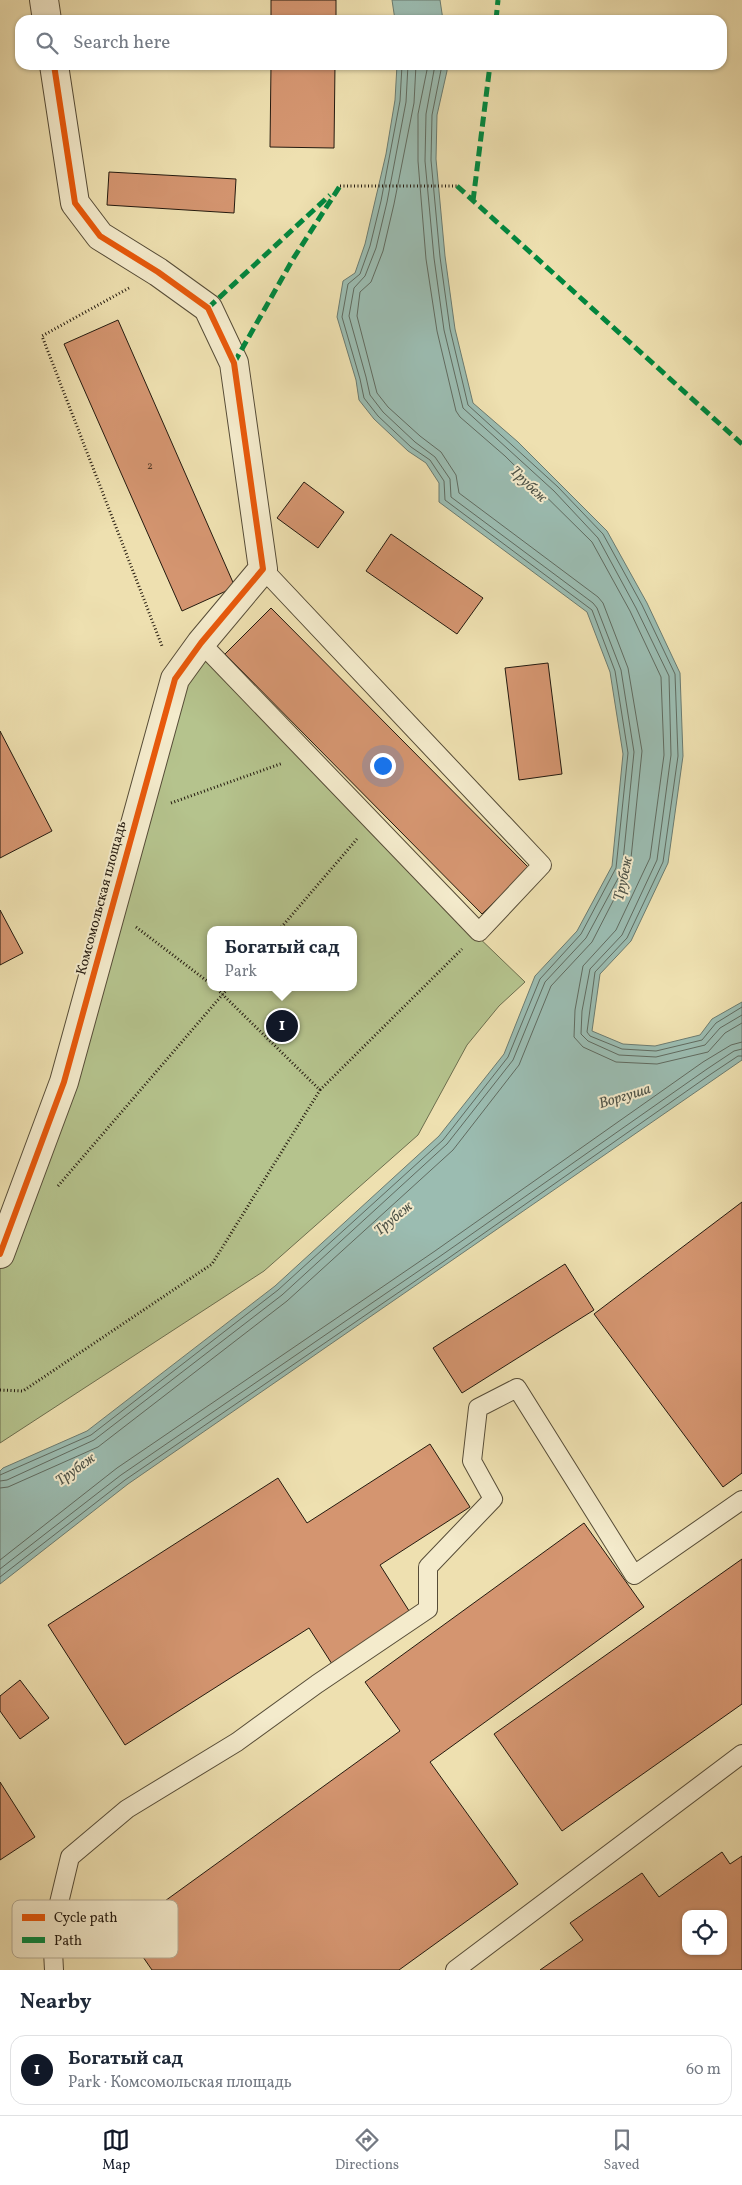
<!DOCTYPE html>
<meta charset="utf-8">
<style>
:root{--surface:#fff;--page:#f6f6f7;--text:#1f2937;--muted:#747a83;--line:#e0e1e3;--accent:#111827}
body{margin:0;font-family:Vollkorn,serif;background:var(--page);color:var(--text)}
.controls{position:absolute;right:15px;bottom:15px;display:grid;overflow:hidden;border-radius:10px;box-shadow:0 1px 4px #0004}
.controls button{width:45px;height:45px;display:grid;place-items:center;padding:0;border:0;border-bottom:1px solid var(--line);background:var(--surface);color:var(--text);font:25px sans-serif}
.you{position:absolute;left:382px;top:765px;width:18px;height:18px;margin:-12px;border:4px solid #fff;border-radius:50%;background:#1a73e8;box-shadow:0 0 0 8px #1a73e833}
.badge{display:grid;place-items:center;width:32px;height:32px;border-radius:50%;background:var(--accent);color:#fff;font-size:16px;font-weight:700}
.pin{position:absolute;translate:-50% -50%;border:2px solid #fff;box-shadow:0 1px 5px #0006}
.popup{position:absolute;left:207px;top:926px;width:150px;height:65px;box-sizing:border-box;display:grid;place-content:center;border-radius:10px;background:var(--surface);filter:drop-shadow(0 1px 4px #0005);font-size:16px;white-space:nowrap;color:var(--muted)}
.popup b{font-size:19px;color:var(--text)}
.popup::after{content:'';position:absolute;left:50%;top:100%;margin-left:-10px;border:10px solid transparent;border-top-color:var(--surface)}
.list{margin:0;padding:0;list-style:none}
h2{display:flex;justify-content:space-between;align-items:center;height:65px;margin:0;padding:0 20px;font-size:21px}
h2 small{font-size:16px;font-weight:400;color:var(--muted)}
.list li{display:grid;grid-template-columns:32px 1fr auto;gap:15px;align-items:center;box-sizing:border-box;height:70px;margin:0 10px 10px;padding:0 10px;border:1px solid var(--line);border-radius:15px}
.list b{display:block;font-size:19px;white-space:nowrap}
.list p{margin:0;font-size:16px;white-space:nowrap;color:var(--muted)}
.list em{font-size:16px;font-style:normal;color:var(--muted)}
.icon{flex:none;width:28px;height:28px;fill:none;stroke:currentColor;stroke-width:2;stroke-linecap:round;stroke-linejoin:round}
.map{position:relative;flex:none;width:742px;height:1970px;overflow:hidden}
.search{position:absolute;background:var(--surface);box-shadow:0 1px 4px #0004;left:15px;right:15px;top:15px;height:55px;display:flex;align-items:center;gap:12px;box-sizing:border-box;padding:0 18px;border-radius:15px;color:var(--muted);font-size:19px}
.sheet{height:145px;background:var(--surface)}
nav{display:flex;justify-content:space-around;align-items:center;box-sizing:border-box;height:70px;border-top:1px solid var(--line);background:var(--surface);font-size:14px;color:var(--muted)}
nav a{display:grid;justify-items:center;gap:2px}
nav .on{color:var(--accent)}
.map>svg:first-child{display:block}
.green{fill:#b5c38d;stroke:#6c6e4e;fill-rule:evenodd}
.water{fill:#9bbcb1;stroke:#6b7b70}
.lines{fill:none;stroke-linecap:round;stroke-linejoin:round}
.shore{stroke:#606b60;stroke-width:1}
.building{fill:#d49570;stroke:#241a0f;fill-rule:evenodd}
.lane-casing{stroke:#564c37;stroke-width:20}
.street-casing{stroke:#564c37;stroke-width:30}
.path{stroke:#241a0f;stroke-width:3;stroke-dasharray:1 2.5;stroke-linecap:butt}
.lane{stroke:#f4ebcc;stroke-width:18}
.street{stroke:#f4ebcc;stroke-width:28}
.quiet{stroke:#00873e;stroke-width:5;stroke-dasharray:10 5;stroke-linecap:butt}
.cycleway-casing{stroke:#f4ebcc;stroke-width:9}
.cycleway{stroke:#e8590c;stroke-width:6}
.labels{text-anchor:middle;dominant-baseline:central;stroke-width:4;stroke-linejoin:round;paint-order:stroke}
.number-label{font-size:11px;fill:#503927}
.street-label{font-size:14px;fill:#241a0f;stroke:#f4ebcc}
.water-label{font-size:15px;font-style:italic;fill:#4e5348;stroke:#f4ebcc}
.key{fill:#f4ebcc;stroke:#b6ac93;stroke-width:1}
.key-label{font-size:14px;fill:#241a0f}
</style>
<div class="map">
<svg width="742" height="1970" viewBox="0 0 742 1970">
<rect width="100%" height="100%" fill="#eee0b0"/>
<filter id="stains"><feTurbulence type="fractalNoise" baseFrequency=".004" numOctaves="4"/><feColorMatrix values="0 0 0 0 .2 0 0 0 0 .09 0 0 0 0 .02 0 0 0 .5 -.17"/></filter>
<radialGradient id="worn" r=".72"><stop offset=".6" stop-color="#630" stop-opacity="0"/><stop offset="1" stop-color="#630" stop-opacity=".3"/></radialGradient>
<path class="green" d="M202,643L472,931L525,982L499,1006L467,1045L418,1135L264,1271L0,1443V1255L119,882ZM211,930H353V987H211Z"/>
<path class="water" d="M392,0H440L443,20H395Z
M397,65H447V71L437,115L436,159L445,256L455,329L473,403L518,442L607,531L647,603L680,673L683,756L668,863L631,941L600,974L592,1031L623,1044L655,1046L700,1035L712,1019L742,1002V1060L128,1484L0,1584V1471L3,1468L87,1431L275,1286L439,1136L504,1054L535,976L577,931L612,866L623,754L610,672L587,612L439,502V483L426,463L408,451L374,419L359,400L356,380L337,317L343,281L355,273L365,244L386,154L395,100Z"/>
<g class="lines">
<path class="shore" d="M428,65L418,114V161L426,259L437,331L456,411L460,417L505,456L592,542L630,611L661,677L664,755L650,858L616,930L583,966L575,1010L574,1037L583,1047L616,1062L657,1064L708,1052L725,1033L742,1023
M435,65L426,114L425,161L434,258L444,330L463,408L554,491L598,538L636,608L669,676L671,755L657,860L622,935L590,969L582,1011L581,1034L588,1041L619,1055L656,1057L705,1045L720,1028L742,1015
M442,65L432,115L431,160L440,257L450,329L468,405L558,487L603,534L642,605L675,674L678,756L663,862L627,938L595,972L587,1032L590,1036L622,1049L656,1051L702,1040L716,1023L742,1007
M0,1475L91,1435L278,1290L443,1140L508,1057L540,979L581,934L616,868L628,753L615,671L592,610L445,500L444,481L430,460L411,447L378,416L364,398L360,379L342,317L348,284L360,274L370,246L381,201L400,101L402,65
M0,1481L7,1480L94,1440L282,1295L447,1144L513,1060L545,982L586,938L622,871L634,752L621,670L597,608L593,603L451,497L450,479L435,457L415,442L383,412L370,395L366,377L349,316L354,288L365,276L376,248L387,202L406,102L408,65
M0,1488L8,1487L98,1447L287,1301L453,1150L519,1065L551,986L592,942L630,868L642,751L628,668L603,603L598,597L459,493L456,475L441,452L420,436L388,407L377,393L357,316L360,292L371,282L383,251L394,204L414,103L416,65
M0,1560L117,1468L435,1251L703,1062L731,1045L742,1042
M0,1569L121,1475L439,1257L707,1069L734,1051L742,1049
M0,1577L125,1480L443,1262L711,1074L738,1056H742"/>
</g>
<path class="building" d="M271,0H336V20H271Z
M271,65H335L334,148L270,147Z
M109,172L236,179L234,213L107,205Z
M118,320L235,587L182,611L64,344Z
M304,482L344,512L318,548L277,518Z
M391,534L483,598L457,634L366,571Z
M271,608L529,868L482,914L225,654Z
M548,663L562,774L519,780L505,668Z
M0,731L52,831L0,858Z
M0,910L23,953L0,965Z
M742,1202V1473L723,1487L594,1314Z
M565,1264L594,1310L462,1393L433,1348Z
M430,1444L470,1507L380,1565L411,1614L332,1664L309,1628L125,1745L48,1625L278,1478L307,1523Z
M584,1523L644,1607L430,1762L518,1884L399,1970H152L134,1944L168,1920L158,1906L400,1731L365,1682Z
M742,1559V1704L562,1831L494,1734Z
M20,1680L49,1718L20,1739L0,1711V1696Z
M0,1782L35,1837L0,1860Z
M722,1852L730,1864L742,1856V1970H540L583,1940L570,1923L642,1873L659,1897ZM686,1914H723V1951H686Z"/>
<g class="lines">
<defs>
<path id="lane" d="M201,643L479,932L542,865L263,569
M54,1970L52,1932L70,1857L127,1809L237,1742L317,1684L428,1609V1567L493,1499L472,1461L478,1408L517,1388L634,1575L742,1500
M455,1970L742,1754"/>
<path id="street" d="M44,0L47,20
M0,1254L64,1082L175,679L201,643L263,569L234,363L208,308L158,272L100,236L75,203L54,65"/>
</defs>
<use href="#lane" class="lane-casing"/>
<use href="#street" class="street-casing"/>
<path class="path" d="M340,186H457
M129,288L42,336L162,646
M171,803L283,763
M136,927L211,984
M279,930L357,839
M320,1090L462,949
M58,1186L229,987
M0,1390L23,1391L212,1264L320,1090L215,987"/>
<use href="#lane" class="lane"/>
<use href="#street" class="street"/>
<path class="quiet" d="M496,20L498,0
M457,186L742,444
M473,201L490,65
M208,308L330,195
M234,363L293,259L340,186"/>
<defs>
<path id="cycleway" d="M0,1254L64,1082L175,679L201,643L263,569L234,363L208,308L158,272L100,236L75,203L54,65"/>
</defs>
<use href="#cycleway" class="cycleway-casing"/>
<use href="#cycleway" class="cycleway"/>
</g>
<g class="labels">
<g class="number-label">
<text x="150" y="466">2</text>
</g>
<g class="street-label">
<text transform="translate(102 898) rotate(-75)">Комсомольская площадь</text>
</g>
<g class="water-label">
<text transform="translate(528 485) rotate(44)">Трубеж</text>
<text transform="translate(624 879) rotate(-78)">Трубеж</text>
<text transform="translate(625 1097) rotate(-17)">Воргуша</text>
<text transform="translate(394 1219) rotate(-40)">Трубеж</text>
<text transform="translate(76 1470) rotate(-36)">Трубеж</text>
</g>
</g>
<rect x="12" y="1900" width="166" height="58" rx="8" class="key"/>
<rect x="22" y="1914" width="23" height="7" fill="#e8590c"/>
<rect x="22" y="1937" width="23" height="6" fill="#00873e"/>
<g class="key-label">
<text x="54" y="1922">Cycle path</text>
<text x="54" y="1945">Path</text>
</g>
<rect width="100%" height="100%" filter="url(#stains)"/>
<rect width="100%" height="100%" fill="url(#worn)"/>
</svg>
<div class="controls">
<button><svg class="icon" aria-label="locate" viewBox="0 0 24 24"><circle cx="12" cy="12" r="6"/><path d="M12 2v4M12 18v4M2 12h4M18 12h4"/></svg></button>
</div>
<div class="you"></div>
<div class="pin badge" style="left:282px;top:1026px">1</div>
<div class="popup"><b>Богатый сад</b>Park</div>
<div class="search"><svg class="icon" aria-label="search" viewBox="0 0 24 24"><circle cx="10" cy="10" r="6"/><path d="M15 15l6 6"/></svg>Search here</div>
</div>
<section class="sheet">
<h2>Nearby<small></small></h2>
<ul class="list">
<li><span class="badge">1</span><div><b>Богатый сад</b><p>Park · Комсомольская площадь</p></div><em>60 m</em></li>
</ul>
</section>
<nav>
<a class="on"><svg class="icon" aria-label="map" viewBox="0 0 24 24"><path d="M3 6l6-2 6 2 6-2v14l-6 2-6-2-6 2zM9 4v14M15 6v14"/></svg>Map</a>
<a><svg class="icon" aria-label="directions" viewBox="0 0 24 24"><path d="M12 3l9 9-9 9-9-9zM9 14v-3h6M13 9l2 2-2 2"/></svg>Directions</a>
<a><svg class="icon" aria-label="saved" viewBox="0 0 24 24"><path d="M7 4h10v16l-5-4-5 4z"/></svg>Saved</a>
</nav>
